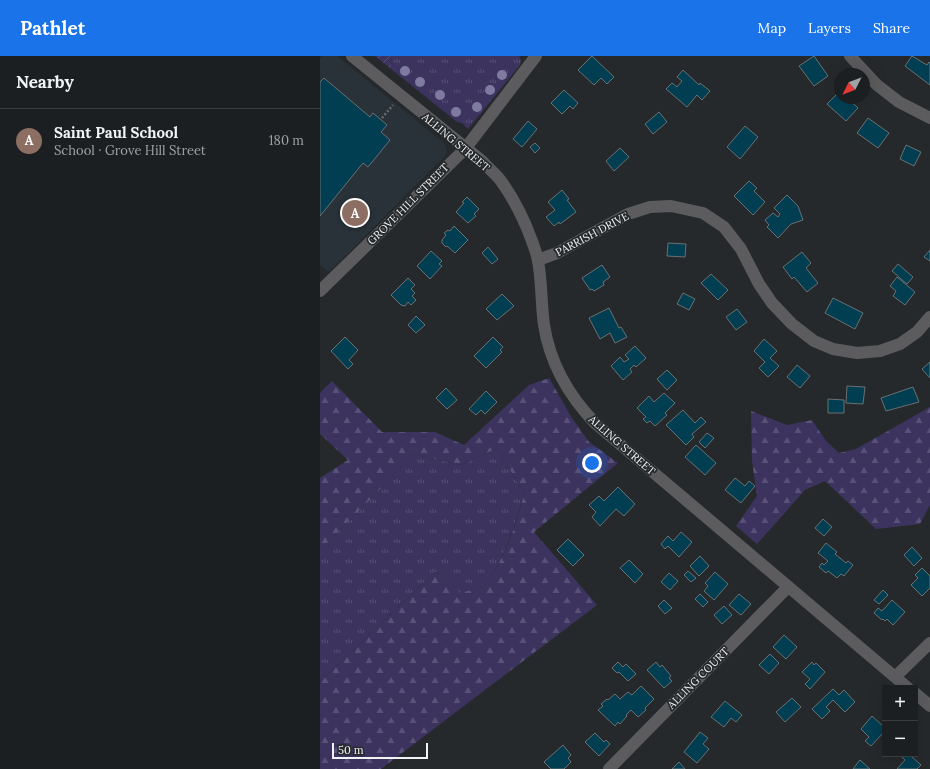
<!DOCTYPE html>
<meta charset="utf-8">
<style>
:root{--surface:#1c1f21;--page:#292c2e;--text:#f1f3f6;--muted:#a0a2a5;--line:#3a3d3f;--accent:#1a73e8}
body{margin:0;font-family:Lora,serif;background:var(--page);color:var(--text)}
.controls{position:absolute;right:12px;bottom:12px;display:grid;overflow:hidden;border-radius:0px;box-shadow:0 4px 16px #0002}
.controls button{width:36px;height:36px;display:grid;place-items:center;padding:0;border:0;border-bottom:1px solid var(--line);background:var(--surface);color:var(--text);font:20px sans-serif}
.compass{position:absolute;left:514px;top:12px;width:36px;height:36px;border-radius:50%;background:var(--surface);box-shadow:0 4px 16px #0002;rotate:228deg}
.scale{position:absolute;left:12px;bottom:10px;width:96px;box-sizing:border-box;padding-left:4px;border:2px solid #f1f3f5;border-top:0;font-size:11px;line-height:14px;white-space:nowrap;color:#f1f3f5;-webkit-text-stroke:3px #26292c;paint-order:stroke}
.you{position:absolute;left:272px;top:407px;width:14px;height:14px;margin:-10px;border:3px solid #fff;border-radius:50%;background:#1a73e8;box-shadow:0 0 0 6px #1a73e833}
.badge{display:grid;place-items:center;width:26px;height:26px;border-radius:50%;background:var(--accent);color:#fff;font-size:13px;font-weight:700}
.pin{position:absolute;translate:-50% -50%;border:2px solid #fff;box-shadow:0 1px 4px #0006}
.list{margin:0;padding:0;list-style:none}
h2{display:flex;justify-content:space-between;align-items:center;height:52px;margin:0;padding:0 16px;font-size:17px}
h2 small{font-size:13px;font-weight:400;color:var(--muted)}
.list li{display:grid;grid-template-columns:26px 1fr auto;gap:12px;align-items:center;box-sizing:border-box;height:64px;padding:0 16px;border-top:1px solid var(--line)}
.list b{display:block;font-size:15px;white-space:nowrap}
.list p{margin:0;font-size:13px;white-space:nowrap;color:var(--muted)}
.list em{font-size:13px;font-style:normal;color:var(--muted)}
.map{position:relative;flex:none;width:610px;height:713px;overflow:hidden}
header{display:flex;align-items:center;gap:24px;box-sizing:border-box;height:56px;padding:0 20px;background:var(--accent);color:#fff}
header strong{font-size:19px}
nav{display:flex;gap:22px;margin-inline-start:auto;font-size:14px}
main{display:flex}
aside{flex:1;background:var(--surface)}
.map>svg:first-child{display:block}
.built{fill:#2a3239}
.grass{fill:url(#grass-tufts)}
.forest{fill:url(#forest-firs)}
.garden{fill:url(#garden-furrows)}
.building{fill:#013e51;stroke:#6b7072}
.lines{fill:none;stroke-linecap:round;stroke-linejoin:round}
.path{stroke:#66696c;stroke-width:2.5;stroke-dasharray:2 2;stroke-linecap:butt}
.minor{stroke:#5c5c5e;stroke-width:12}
.tree{fill:#7f7ba0}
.labels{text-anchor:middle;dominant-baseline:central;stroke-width:3.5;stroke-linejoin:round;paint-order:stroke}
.street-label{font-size:11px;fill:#f1f3f5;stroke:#26292c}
</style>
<header>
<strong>Pathlet</strong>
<nav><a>Map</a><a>Layers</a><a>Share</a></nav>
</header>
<main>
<aside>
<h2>Nearby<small></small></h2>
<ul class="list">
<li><span class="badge" style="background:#8d6e63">A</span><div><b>Saint Paul School</b><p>School · Grove Hill Street</p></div><em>180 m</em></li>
</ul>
</aside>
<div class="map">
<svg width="610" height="713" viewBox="0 0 610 713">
<defs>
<pattern id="grass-tufts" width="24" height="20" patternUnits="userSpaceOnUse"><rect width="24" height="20" fill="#3c335f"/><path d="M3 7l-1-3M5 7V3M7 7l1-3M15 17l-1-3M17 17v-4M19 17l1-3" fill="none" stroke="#595177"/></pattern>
<pattern id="forest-firs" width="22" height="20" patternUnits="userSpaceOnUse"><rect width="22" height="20" fill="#3c335f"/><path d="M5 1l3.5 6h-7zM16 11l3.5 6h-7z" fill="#595177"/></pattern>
<pattern id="garden-furrows" width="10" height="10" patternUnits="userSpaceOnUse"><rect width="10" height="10" fill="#3c335f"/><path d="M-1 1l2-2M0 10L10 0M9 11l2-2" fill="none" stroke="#595177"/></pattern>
</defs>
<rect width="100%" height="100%" fill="#26292c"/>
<path class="built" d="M3,0H17L124,87L127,93L126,98L121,104L9,216L0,209V3Z"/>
<path class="grass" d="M72,0H199L201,4L200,9L148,73L142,67L137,66L71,13Z
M177,392L204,437C195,471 184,503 164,531L140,538L126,521L115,516L0,626V494L48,446L92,398L142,409Z"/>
<path class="forest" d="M229,322L252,362L269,386L298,407L214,476L277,549L61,713H0V626L115,516L126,521L140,537L164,531C184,503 196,471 204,437L177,392L142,409L92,398L48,446L0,494V422L28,404L0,378V337L12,325L62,376H115L144,389L209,329Z
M610,351V449L600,468L556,473L505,425L485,434L437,488L416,470L437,440L432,405L431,355L467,369L492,364L506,385L519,397L536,393Z"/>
<path class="garden" d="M55,0H72L71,13Z"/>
<path class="building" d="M272,0L294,21L287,28L281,22L274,29L258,14Z
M494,0L508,20L494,30L479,10Z
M592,0L607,9L609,6L610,7V29L585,10Z
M363,14L379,29L380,27L390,35L382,44L377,39L367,51L346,33L352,27L357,31L362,25L357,21Z
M4,22L50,61L53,57L67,69L61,76L70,84L48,111L43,107L0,160V26Z
M244,34L258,47L253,53L250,50L242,58L231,47Z
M520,35V42H527L538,52L526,65L507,48Z
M339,56L347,66L333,78L325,68Z
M548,62L569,77L558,92L537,77Z
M208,65L217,73L202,91L193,83Z
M425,70L438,81L420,103L407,91Z
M215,87L220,92L215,97L210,91Z
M586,89L601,96L594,110L580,103Z
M300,92L309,101L294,115L286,105Z
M429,125L437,132L434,135L445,146L433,159L414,140Z
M242,134L249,143L247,144L256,156L240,168L239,166L234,170L226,161L235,154L228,146Z
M467,139L478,150L483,164L471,168L458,182L447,171L449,169L445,164L453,157L458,161L460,158L454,152Z
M147,141L159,153L154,158L156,160L148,167L136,156L144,147L142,146Z
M134,170L148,184L135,197L127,190L126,191L122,187V184L126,179L124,177L128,174L130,175Z
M348,187L366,188L365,201L347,200Z
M168,191L178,203L172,208L162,197Z
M610,194V205L604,201Z
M111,195L122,205L119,208L122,210L110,223L97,210Z
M482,196L491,207L486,212L498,227L487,236L474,221L472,223L463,211Z
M578,208L593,221L587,228L572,215Z
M282,209L290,221L283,226L284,229L274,235L272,233L270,234L262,222Z
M391,218L408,234L398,244L381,227Z
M577,221L595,236L585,249L573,240L576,235L570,230Z
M88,222L95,229L91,233L95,237L92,240L96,244L91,249L88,246L85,250L81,249L71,239Z
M363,237L375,243L369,254L357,248Z
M182,238L194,250L177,264L166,253Z
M513,242L543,257L535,273L505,257Z
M289,252L299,272L301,271L307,281L295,287L290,277L280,283L269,262Z
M417,253L427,266L416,274L406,261Z
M96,260L105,269L96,277L88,269Z
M25,281L38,294L29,304L33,308L28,313L11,295Z
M173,281L183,291L180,294L182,296L166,312L154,300Z
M444,283L457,295L450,302L459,310L448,321L439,312L445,306L434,295Z
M315,290L326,302L316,311L314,309L310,313L312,316L303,324L291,310L300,301L304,306L309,303L305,299Z
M610,306V322L602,313Z
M477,309L490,320L480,332L467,321Z
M347,314L357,324L347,334L337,323Z
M527,330L545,331L543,348L526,347Z
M593,331L599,346L566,355L561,342Z
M126,332L137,344L127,353L116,342Z
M166,335L177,346L165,358L161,354L156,359L149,353Z
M344,337L355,347L345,357L347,359L335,370L330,365L327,367L323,363L326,361L317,352L329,340L334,346Z
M508,343L524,344V357H508Z
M363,354L375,367L381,361L386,366L372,378L374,381L366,389L346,369Z
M387,377L394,382L385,392L379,386Z
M376,389L396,407L385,419L365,401Z
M415,422L425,430L429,425L435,430L421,447L405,434Z
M298,431L315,448L304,460L296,453L280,470L272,461L276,456L269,449L279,440L284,445Z
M503,463L512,471L504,480L495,472Z
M361,476L372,486L359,501L348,490L345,493L341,488L348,480L353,485Z
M248,483L264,499L253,510L237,494Z
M506,487L517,496L515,498L526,507L528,505L533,509L524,520L521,518L517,522L508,515L506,517L499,511L502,507L504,509L508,505L498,497Z
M592,491L602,502L594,510L584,499Z
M380,500L389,510L379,520L370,510Z
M309,504L323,518L315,527L300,512Z
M602,512L610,520V532L602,540L591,529L598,522L595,519Z
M368,515L376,522L371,526L364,519Z
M395,516L408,528L394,544L384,535L388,530L385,527Z
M349,517L358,525L350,534L341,526Z
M563,534L568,539L559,548L554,544Z
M380,538L388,546L383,551L375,543Z
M419,538L431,548L421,559L409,549Z
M344,544L352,552L345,558L338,550Z
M572,544L585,556L573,569L567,563L565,565L563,563L562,564L554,557L558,552L562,555Z
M404,550L412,559L402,568L394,559Z
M464,579L477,591L466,603L453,591Z
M450,598L459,607L449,618L439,609Z
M298,606L303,611L306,608L316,618L308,625L299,616L297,617L292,612Z
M336,606L340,611L342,609L351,620L349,622L352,625L344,632L327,614Z
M492,606L494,609L496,607L505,616L490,633L485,628L490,623L482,616Z
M321,630L334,643L325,652L326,654L318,661L311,654L306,659L307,660L300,668L298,666L295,670L278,654L283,650L281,648L287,643L288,644L295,638L300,643L308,636L312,639Z
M513,633L519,639L524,634L535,646L525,656L513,644L506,651L510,655L502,663L492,653Z
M472,642L481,651L465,666L456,656Z
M405,645L422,659L416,666L411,662L404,671L391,661Z
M552,660L565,672V675L551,690L545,685L549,681L541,673Z
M380,676L388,682L383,688L389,693L377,707L364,696Z
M275,677L284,686L286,684L290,688L279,700L265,686Z
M243,689L251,699L248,702L251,706L244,713H231L224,706Z
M583,698H593L591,700L601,709L597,713H577L585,704L582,701Z
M540,704L550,713H533Z
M359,706L365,713H352Z"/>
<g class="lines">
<path class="path" d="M62,62L73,49"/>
<path class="minor" d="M32,0L162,105C168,112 176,118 181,125C194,143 204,163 212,185C214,191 217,198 218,205C222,226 221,248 224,269C230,307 249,340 275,367L588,632
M530,0L557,29L579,46L610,62
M218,204L237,197L308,158L330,151L351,150L383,157L404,171L421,193L439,228L452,247L472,268L494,285L513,293L537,297L560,295L580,288L597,276L610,261
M0,235L145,93L216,0
M575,621L610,587
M595,637L610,650
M289,713L468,531"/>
</g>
<g class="tree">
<circle cx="85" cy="15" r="5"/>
<circle cx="182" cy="19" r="5"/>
<circle cx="100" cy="26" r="5"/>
<circle cx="170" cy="34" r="5"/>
<circle cx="120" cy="39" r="5"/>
<circle cx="157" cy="51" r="5"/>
<circle cx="136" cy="56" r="5"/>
</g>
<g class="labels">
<g class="street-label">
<text transform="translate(136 86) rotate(40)">ALLING STREET</text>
<text transform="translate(88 148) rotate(-45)">GROVE HILL STREET</text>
<text transform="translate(272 178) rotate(-28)">PARRISH DRIVE</text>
<text transform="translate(302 389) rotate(41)">ALLING STREET</text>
<text transform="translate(378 622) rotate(-45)">ALLING COURT</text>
</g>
</g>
</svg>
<div class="controls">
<button>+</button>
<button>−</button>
</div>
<svg class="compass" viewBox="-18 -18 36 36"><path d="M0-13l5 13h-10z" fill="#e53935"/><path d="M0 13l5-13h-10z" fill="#a0a2a5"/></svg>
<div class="scale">50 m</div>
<div class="you"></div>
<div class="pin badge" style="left:35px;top:157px;background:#8d6e63">A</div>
</div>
</main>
